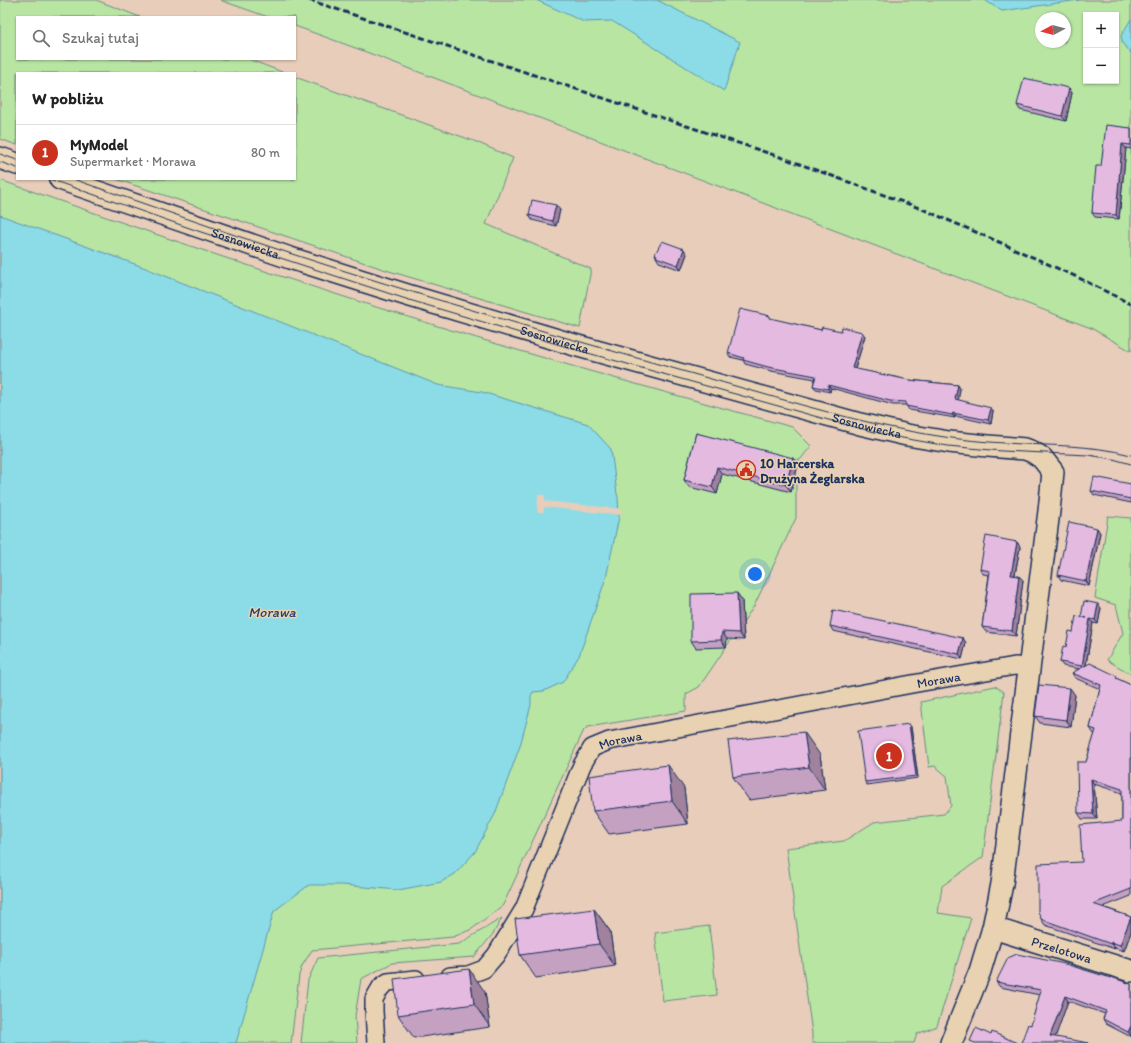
<!DOCTYPE html>
<html lang="pl">
<meta charset="utf-8">
<style>
:root{--surface:#fff;--page:#f2f2f2;--text:#222;--muted:#767676;--line:#e0e0e0;--accent:#c8321e}
body{margin:0;font-family:Itim,sans-serif;background:var(--page);color:var(--text)}
.controls{position:absolute;right:12px;top:12px;display:grid;overflow:hidden;border-radius:0px;box-shadow:0 1px 3px #0004}
.controls button{width:36px;height:36px;display:grid;place-items:center;padding:0;border:0;border-bottom:1px solid var(--line);background:var(--surface);color:var(--text);font:20px sans-serif}
.compass{position:absolute;left:1035px;top:12px;width:36px;height:36px;border-radius:50%;background:var(--surface);box-shadow:0 1px 3px #0004;rotate:263deg}
.you{position:absolute;left:755px;top:574px;width:14px;height:14px;margin:-10px;border:3px solid #fff;border-radius:50%;background:#1a73e8;box-shadow:0 0 0 6px #1a73e833}
.badge{display:grid;place-items:center;width:26px;height:26px;border-radius:50%;background:var(--accent);color:#fff;font-size:13px;font-weight:700}
.pin{position:absolute;translate:-50% -50%;border:2px solid #fff;box-shadow:0 1px 4px #0006}
.list{margin:0;padding:0;list-style:none}
h2{display:flex;justify-content:space-between;align-items:center;height:52px;margin:0;padding:0 16px;font-size:17px}
h2 small{font-size:13px;font-weight:400;color:var(--muted)}
.list li{display:grid;grid-template-columns:26px 1fr auto;gap:12px;align-items:center;box-sizing:border-box;height:56px;padding:0 16px;border-top:1px solid var(--line)}
.list b{display:block;font-size:15px;white-space:nowrap}
.list p{margin:0;font-size:13px;white-space:nowrap;color:var(--muted)}
.list em{font-size:13px;font-style:normal;color:var(--muted)}
.icon{flex:none;width:22px;height:22px;fill:none;stroke:currentColor;stroke-width:2;stroke-linecap:round;stroke-linejoin:round}
.map{position:relative;flex:none;width:1131px;height:1043px;overflow:hidden}
.search{position:absolute;background:var(--surface);box-shadow:0 1px 3px #0004;left:16px;top:16px;width:280px;height:44px;display:flex;align-items:center;gap:10px;box-sizing:border-box;padding:0 14px;border-radius:0px;color:var(--muted);font-size:15px}
.panel{position:absolute;background:var(--surface);box-shadow:0 1px 3px #0004;left:16px;top:72px;width:280px;height:108px;border-radius:0px}
.map>svg:first-child{display:block}
.green{fill:#b8e5a2;stroke:#6a8a80;fill-rule:evenodd}
.water{fill:#8bdce6;stroke:#5e97b0}
.pier{fill:#e7cdba}
.lines{fill:none;stroke-linecap:round;stroke-linejoin:round}
.minor-casing{stroke:#1b2f5e;stroke-width:20}
.tertiary-casing{stroke:#1b2f5e;stroke-width:24}
.minor{stroke:#e8d2b1;stroke-width:17}
.tertiary{stroke:#e8d2b1;stroke-width:21}
.tram{stroke:#1b2f5e;stroke-width:1}
.rail{stroke:#1b2f5e;stroke-width:3;stroke-dasharray:6 3;stroke-linecap:butt}
.wall{fill:#c4a0c1;stroke:#1b2f5e}
.shaded-wall{fill:#a0829d;stroke:#1b2f5e}
.building{fill:#e4bae0;stroke:#1b2f5e}
.labels{text-anchor:middle;dominant-baseline:central;stroke-width:3;stroke-linejoin:round;paint-order:stroke}
.street-label{font-size:13px;fill:#1b2f5e;stroke:#e8d2b1}
.poi-label{font-size:13px;font-weight:bold;fill:#1b2f5e;stroke:#e8d2b1;text-anchor:start}
.water-label{font-size:14px;font-style:italic;fill:#26406c;stroke:#e8d2b1}
</style>
<div class="map">
<svg width="1131" height="1043" viewBox="0 0 1131 1043">
<rect width="100%" height="100%" fill="#e7cdba"/>
<filter id="ink" filterUnits="userSpaceOnUse"><feTurbulence type="fractalNoise" baseFrequency=".025" numOctaves="2"/><feDisplacementMap in="SourceGraphic" scale="8" xChannelSelector="R" yChannelSelector="G"/><feConvolveMatrix kernelMatrix="1 2 1 2 8 2 1 2 1" color-interpolation-filters="sRGB"/></filter>
<g filter="url(#ink)">
<path class="green" d="M0,0H96L140,17H17V59H248L285,73H17V145L0,139Z
M220,0H1131V351L1091,328L361,50L295,26V17H268ZM1086,15H1116V81H1086ZM1041,18H1065V42H1041Z
M295,77L474,141L513,158L486,224L591,269L580,328L389,271L116,179H295Z
M0,180C143,230 286,280 431,324C550,361 671,394 792,427L811,446L800,460H796V518L754,606L699,687L686,694V711L588,727L584,730L503,905L472,929L453,937L312,950L302,966L299,975L291,1043H0Z
M1108,516L1131,518V674L1107,660L1123,633L1116,605L1095,598Z
M995,686L1004,692L983,857L942,886L938,913L971,918L937,1026L917,1034L914,1043H812V1033L786,848L844,841L874,822L944,814L951,806L947,776L935,766L929,767L921,702Z
M502,918L493,934L474,957L392,963L361,979L355,1016L357,1043H301L308,980L318,958L459,944Z
M709,926L717,995L663,1001L655,933Z"/>
<path class="water" d="M536,0H657L740,42L724,91L612,21L584,22Z
M986,0H1079L1002,11L986,1Z
M1131,19V53L1123,44L1121,36Z
M0,215L143,267L438,385L482,392L588,424L611,449L617,494L618,497L619,517L606,578L579,656L563,682L544,691L533,692L531,696V705L520,746L495,814L475,852L455,874L441,882L398,890L342,885H309L274,911L236,1043H0Z"/>
<path class="pier" d="M538,495H545V501L621,509V515L544,507V512H537Z"/>
<g class="lines">
<defs>
<g id="minor">
<path id="s1" d="M450,976L468,975L484,969L496,955L524,909L582,765L592,748L609,741L912,684L1015,666L1029,667"/>
<path d="M376,1043L374,1011V999L381,987L388,982L416,979"/>
</g>
<g id="tertiary">
<path d="M0,158L17,164"/>
<path id="s2" d="M60,179L290,258L407,295L578,346L860,424L907,435L949,442L988,446L1025,449L1033,452L1042,458L1053,472L1049,511L1002,884L993,928L980,971L951,1043"/>
<path id="s3" d="M993,928L1131,971"/>
</g>
</defs>
<use href="#minor" class="minor-casing"/>
<use href="#tertiary" class="tertiary-casing"/>
<use href="#minor" class="minor"/>
<use href="#tertiary" class="tertiary"/>
<path class="tram" d="M0,154L17,160
M0,162L17,168
M49,179L201,232L406,299L577,350L843,424L891,436L948,446L1002,451L1088,455L1113,459L1131,464
M73,179C145,204 218,230 292,254C418,295 545,332 672,368C741,387 810,409 880,425C921,434 963,441 1005,443C1048,446 1089,444 1131,455"/>
<path class="rail" d="M309,0L786,159L922,209L999,242L1079,278L1131,304"/>
</g>
<path class="wall" d="M1069,88L1072,93L1066,121L1020,110L1017,105Z
M1131,128V149L1126,148L1119,219L1095,217L1092,213L1101,166Z
M560,210L556,226L532,220L529,215Z
M655,254H687L681,270L659,262L656,257V256Z
M772,319L821,330L865,336L855,369L909,380L958,385L960,389L958,400L993,411L991,424L955,416V418L909,410L906,405H893L831,388L830,392L816,389L813,386L815,379L771,371L745,364L743,360L730,357L728,353Z
M696,433L798,465L791,492L722,474L717,494L689,487L684,480Z
M1131,484V503L1094,495L1091,491Z
M1097,528L1100,533L1089,586L1061,580L1058,575Z
M1017,542L1020,547L1015,575L1023,580L1016,636L986,632L982,627L989,575L983,574L980,569Z
M742,600L744,640L727,639L726,647L696,648L691,641Z
M1101,608L1098,624L1093,623L1086,665L1120,680L1131,685V896L1103,907L1131,917V932L1124,951L1115,948V949L1045,925L1041,919L1082,862L1122,821V793L1094,784L1097,819H1082L1078,813L1086,762L1095,734H1094L1090,728L1100,689L1075,678L1072,673L1079,669L1063,666L1060,662L1066,647L1081,617Z
M830,626L963,638L966,643L962,659L833,631Z
M1075,695L1071,727L1040,723L1035,716Z
M909,724L911,727L918,778L867,785L865,782Z
M820,755L825,790L749,800L733,777Z
M684,788L688,824L609,834L593,811Z
M594,909L610,931L615,966L536,978L520,955Z
M996,982L1131,984V1037L1106,1024L1103,1019L1105,1014L1068,1001L1055,1037L1021,1043L1031,1025L1040,995L1000,987Z
M485,992L490,1027L414,1038L398,1015Z"/>
<path class="shaded-wall" d="M1069,88L1072,93L1066,121L1062,116Z
M1122,144L1126,148L1119,219L1116,215Z
M556,205L560,210L556,226L552,221Z
M684,249L687,254L681,270L678,265Z
M862,332L865,336L854,372L852,368Z
M828,385L831,388L830,392L828,389Z
M958,385L960,389L958,403L955,399Z
M991,408L993,411L991,424L988,420Z
M953,413L955,416V418L952,415Z
M793,458L798,465L791,492L786,485Z
M717,467L722,474L717,494L712,487Z
M1097,528L1100,533L1089,586L1086,581Z
M1017,542L1020,547L1014,579L1011,575Z
M1019,576L1023,580L1016,636L1012,631Z
M737,593L742,600L744,640L739,633Z
M1098,604L1101,608L1098,624L1095,620Z
M1090,619L1093,623L1085,670L1082,666Z
M722,632L727,639L726,647L721,640Z
M963,638L966,643L962,659L959,654Z
M1070,688L1075,695L1071,727L1066,720Z
M909,724L911,727L918,778L916,776Z
M804,732L820,755L825,790L809,767Z
M668,765L684,788L688,824L672,801Z
M1091,779L1094,784L1097,819L1093,814Z
M594,909L610,931L615,966L599,944Z
M1131,917V932L1124,951L1120,945Z
M1111,942L1115,948V949L1111,944Z
M469,969L485,992L490,1027L474,1004Z
M1065,996L1068,1001L1054,1041L1050,1036Z
M1131,1026V1036L1128,1032Z"/>
<path class="building" d="M1024,78L1069,88L1062,116L1017,105Z
M1106,125L1131,128V145L1122,144L1116,215L1092,213L1096,166H1101Z
M532,200L556,205L552,221L529,215Z
M662,241L684,249L678,265L656,257L657,255L655,254Z
M740,309L770,316V318L821,330L822,327L841,331L842,327L862,332L852,368L909,380L958,385L955,399L991,408L988,420L953,413L952,415L906,406V402L890,401L828,385V389L813,386L816,376L768,367L743,360L744,358L728,353Z
M696,433L793,458L786,485L717,467L712,487L684,480Z
M1094,477L1131,484V499L1091,491Z
M1069,522L1097,528L1086,581L1058,575Z
M986,536L1017,542L1011,575L1019,576L1012,631L982,627L990,571L980,569Z
M737,593L739,633L722,632L721,640L691,641V594Z
M1084,601L1098,604L1095,620L1090,619L1082,666L1060,662L1063,646L1066,647L1069,631L1073,632L1076,616L1087,618L1081,617Z
M833,610L963,638L959,654L830,626Z
M1090,663L1117,676L1116,678L1131,685V889L1093,904L1131,917L1120,945L1111,942V944L1041,919L1038,911V864L1082,862L1080,825L1122,821V789L1091,779L1093,814L1078,813L1077,762H1086L1096,730L1090,728L1101,685L1072,673Z
M1039,685L1070,688L1066,720L1035,716Z
M909,724L916,776L865,782L858,731Z
M804,732L809,767L733,777L728,741Z
M668,765L672,801L593,811L589,776Z
M594,909L599,944L520,955L515,919Z
M1017,954L1065,964L1111,978V977L1131,984V1026L1128,1032L1103,1019L1106,1011L1065,996L1050,1036L1089,1043H1021L1028,1024L1031,1025L1041,990L996,982L1008,958Z
M469,969L474,1004L398,1015L394,979Z
M976,1028L991,1035L992,1032L1017,1043H975L970,1041Z"/>
</g>
<defs>
<symbol id="civic-ring" viewBox="-11 -11 22 22"><circle r="9.5" fill="#e8d2b1" stroke="#c8321e" stroke-width="1.5"/><path d="M-.6-6.5H3V-4.5H.6V-3L4-1V1h2V6H-6V1h2V-1L-.6-3ZM-1.2 2.5V6h2.4V2.5Z" fill="#c8321e"/></symbol>
</defs>
<g fill-rule="evenodd">
<use href="#civic-ring" x="735" y="459" width="22" height="22"/>
</g>
<g class="labels">
<g class="street-label">
<text stroke="none"><textPath href="#s2" startOffset="196">Sosnowiecka</textPath></text>
<text stroke="none"><textPath href="#s2" startOffset="520">Sosnowiecka</textPath></text>
<text stroke="none"><textPath href="#s2" startOffset="844">Sosnowiecka</textPath></text>
<text stroke="none"><textPath href="#s1" startOffset="636">Morawa</textPath></text>
<text stroke="none"><textPath href="#s1" startOffset="312">Morawa</textPath></text>
<text stroke="none"><textPath href="#s3" startOffset="72">Przelotowa</textPath></text>
</g>
<g class="poi-label">
<text x="760" y="463">10 Harcerska<tspan x="760" dy="15">Drużyna Żeglarska</tspan></text>
</g>
<g class="water-label">
<text x="272" y="612">Morawa</text>
</g>
</g>
</svg>
<div class="controls">
<button>+</button>
<button>−</button>
</div>
<svg class="compass" viewBox="-18 -18 36 36"><path d="M0-13l5 13h-10z" fill="#e53935"/><path d="M0 13l5-13h-10z" fill="#767676"/></svg>
<div class="you"></div>
<div class="pin badge" style="left:889px;top:756px">1</div>
<div class="search"><svg class="icon" aria-label="search" viewBox="0 0 24 24"><circle cx="10" cy="10" r="6"/><path d="M15 15l6 6"/></svg>Szukaj tutaj</div>
<section class="panel">
<h2>W pobliżu<small></small></h2>
<ul class="list">
<li><span class="badge">1</span><div><b>MyModel</b><p>Supermarket · Morawa</p></div><em>80 m</em></li>
</ul>
</section>
</div>
